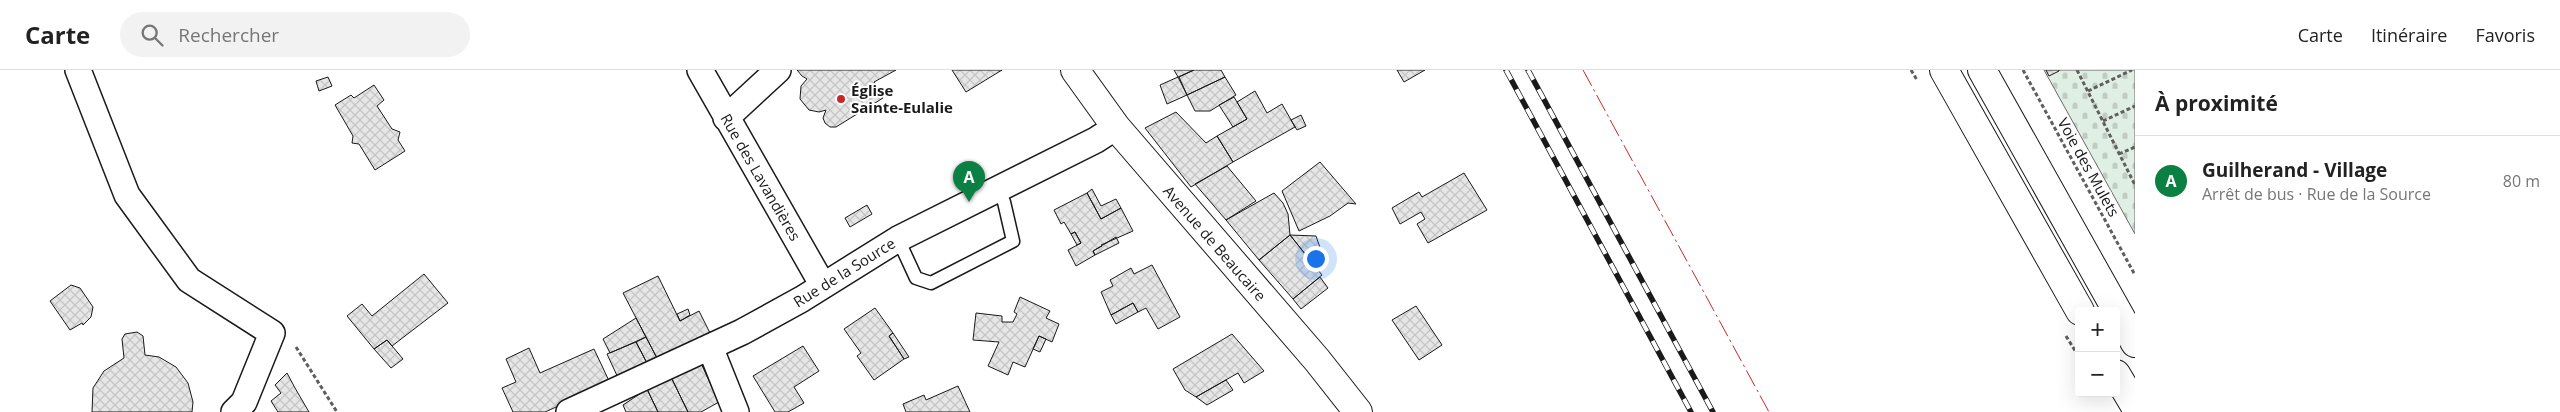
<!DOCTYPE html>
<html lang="fr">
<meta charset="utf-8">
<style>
:root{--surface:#fff;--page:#f2f2f2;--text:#222;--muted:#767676;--line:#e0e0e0;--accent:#0b8043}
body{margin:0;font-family:"Open Sans",sans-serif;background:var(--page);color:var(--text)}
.controls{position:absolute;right:15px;bottom:15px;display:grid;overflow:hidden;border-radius:5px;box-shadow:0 5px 20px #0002}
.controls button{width:45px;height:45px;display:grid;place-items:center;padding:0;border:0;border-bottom:1px solid var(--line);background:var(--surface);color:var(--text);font:25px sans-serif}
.you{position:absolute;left:1315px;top:188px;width:18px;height:18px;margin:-12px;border:4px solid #fff;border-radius:50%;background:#1a73e8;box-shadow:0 0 0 8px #1a73e833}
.badge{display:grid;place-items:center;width:32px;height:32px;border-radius:50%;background:var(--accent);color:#fff;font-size:16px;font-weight:700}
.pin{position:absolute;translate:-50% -41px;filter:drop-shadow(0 1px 2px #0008)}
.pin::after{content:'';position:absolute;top:26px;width:18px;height:15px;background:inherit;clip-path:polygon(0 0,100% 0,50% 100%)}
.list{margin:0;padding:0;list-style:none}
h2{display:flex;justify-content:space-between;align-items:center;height:65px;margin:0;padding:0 20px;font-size:21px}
h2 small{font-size:16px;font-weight:400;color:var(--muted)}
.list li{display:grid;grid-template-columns:32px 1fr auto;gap:15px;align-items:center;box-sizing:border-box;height:90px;padding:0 20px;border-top:1px solid var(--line)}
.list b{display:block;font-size:19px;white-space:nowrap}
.list p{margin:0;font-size:16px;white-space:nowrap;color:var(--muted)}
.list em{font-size:16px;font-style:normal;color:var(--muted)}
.icon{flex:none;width:28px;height:28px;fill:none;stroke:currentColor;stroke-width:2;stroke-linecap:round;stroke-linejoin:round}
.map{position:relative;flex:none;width:2135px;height:342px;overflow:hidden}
header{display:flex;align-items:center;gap:30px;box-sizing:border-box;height:70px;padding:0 25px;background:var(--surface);border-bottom:1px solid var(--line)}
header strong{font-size:24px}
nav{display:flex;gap:28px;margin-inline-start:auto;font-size:18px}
.search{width:350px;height:45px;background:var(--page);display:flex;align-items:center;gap:12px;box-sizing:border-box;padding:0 18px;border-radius:28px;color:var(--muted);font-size:19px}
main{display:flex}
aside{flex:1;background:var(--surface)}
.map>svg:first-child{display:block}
.cemetery{fill:url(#cemetery-stones);stroke:#6a6a6a}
.building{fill:url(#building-cross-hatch);stroke:#1a1a1a}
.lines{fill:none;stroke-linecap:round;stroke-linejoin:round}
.lane-casing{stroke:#1a1a1a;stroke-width:15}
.street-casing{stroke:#1a1a1a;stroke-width:28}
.primary-casing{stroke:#1a1a1a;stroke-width:30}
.path{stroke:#5f5f5f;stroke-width:3;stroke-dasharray:4 2.5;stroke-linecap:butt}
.lane{stroke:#fff;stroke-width:12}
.street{stroke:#fff;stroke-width:25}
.primary{stroke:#fff;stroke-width:28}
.rail-casing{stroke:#1a1a1a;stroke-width:5.5}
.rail{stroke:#fff;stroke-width:4;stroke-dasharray:11;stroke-linecap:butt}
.power{stroke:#c62828;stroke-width:1;stroke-dasharray:18 4 2.5 4;stroke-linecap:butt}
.poi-dot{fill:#c62828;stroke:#fff;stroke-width:2}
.labels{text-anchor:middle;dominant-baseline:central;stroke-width:4;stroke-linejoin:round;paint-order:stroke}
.poi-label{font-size:15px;font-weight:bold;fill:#1a1a1a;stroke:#fff;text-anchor:start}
.street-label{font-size:15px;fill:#1a1a1a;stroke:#fff}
</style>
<header>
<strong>Carte</strong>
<div class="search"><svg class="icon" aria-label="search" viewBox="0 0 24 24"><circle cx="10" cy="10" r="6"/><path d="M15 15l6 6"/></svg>Rechercher</div>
<nav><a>Carte</a><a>Itinéraire</a><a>Favoris</a></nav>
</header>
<main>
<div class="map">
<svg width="2135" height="342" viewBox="0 0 2135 342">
<defs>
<pattern id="cemetery-stones" width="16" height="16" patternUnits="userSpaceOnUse" patternTransform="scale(1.25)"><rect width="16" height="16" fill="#e0efe3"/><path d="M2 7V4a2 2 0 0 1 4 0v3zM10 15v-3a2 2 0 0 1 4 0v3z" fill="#c0ccc2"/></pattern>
<pattern id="building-cross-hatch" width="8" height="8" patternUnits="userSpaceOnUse" patternTransform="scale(1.25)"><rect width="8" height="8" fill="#e6e6e6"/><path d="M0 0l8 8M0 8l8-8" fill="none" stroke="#c5c5c5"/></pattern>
</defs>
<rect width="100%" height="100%" fill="#fff"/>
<path class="cemetery" d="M2044,0H2135V164Z"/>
<path class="building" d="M896,0L874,12L883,28L836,57H830L825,53L823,48L826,40L819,42L809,40L800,29L801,16L807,9L802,6L797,0Z
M952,0H1002L966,22Z
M1174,0H1194L1178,7Z
M1194,0H1221L1225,7L1187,25L1179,7Z
M1397,0H1425L1404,12Z
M2046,0H2059V1L2049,6Z
M328,7L332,16L319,21L316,11Z
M1178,7L1187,25L1167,34L1160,15Z
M1225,7L1236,25L1210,41H1195L1187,25Z
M374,15L384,30L377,36L392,59L400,62L398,70L405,81L375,100L359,74L352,73L353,66L335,35L351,25L354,28Z
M1255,21L1267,43L1282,34L1295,57L1233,92L1217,66L1247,49L1237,32Z
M1234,27L1247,49L1233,57L1219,35Z
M1176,42L1206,73L1217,66L1233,92L1191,117L1145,58Z
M1301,45L1306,56L1297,60L1291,50Z
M1320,92L1356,134L1348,133L1330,146L1299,161L1282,121Z
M1227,96L1256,131L1226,150L1195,114Z
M1464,103L1487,140L1428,173L1417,154L1425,149L1421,142L1400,154L1392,138L1419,122L1422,127Z
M1092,119L1101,136L1116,129L1121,138L1101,149L1087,123Z
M1087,123L1101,149L1121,138L1133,161L1101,175L1102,176L1093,181L1095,185L1076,196L1068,180L1081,173L1075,162L1071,164L1064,152L1061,154L1054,140Z
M1274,123L1283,133L1288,144L1290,165L1259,190L1226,150Z
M867,135L872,144L850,157L845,148Z
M1075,162L1081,173L1077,175L1071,164Z
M1290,165L1322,205L1293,229L1259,190Z
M1290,165L1316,166L1323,186L1313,194Z
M1116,167L1119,173L1095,185L1093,181Z
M1152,195L1180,247L1158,259L1146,238L1138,242L1133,233L1111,245L1101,222L1113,216L1110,210L1131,198L1134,204Z
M424,204L448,233L392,276L387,270L374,279L347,246L362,234L372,246Z
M658,206L680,251L699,241L710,263L658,290L623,223Z
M1320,207L1328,218L1301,239L1293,229Z
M71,215L80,218L93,237L91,247L83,255L82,253L70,260L50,231Z
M1020,227L1050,241L1046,248L1059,254L1052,272L1039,266L1025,297L1013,292L1008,305L988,296L999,272L973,270L976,243L1002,246V252H1013L1017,244L1014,242Z
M1133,233L1138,242L1116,254L1111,245Z
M1416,236L1442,275L1419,290L1392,250Z
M875,238L893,263L889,266L904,289L874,310L857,286L861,283L844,259Z
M688,239L690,245L680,251L677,244Z
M636,248L646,267L610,283L603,269Z
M137,262L143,266L145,285L159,287L176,297L188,313L193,332L192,342H92L93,318L104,301L124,288L122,269L125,264Z
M893,263L909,287L904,289L889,266Z
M1232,264L1264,301L1244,313L1238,303L1196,327L1185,320L1173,299Z
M1039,266L1046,269L1040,282L1033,279Z
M646,267L658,290L649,297L636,272Z
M387,270L403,289L391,298L374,279Z
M636,272L649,297L619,310L607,284Z
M803,276L819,301L794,317L804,333L788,342H775L753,306Z
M529,278L540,303L594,279L610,313L545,342H513L502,318L516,312L506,289Z
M699,289L719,332L701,342H688L670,305Z
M287,303L295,318L309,342H278L271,331L281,323L275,315Z
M670,305L688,342H658L647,319Z
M1226,310L1233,320L1207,335L1196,327Z
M958,316L970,342H906L903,334L924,325L926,330Z
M647,319L658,342H626L623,335Z"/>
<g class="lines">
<defs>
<path id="lane" d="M898,169L916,208L931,213L1013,171L1004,132L997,118"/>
<path id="street" d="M78,0L127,125L189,210L272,263L244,332L234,342
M700,0L822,214
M726,48L778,0
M710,277L736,342
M569,342L742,262L802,229L898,169L1096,70L1116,57"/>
<path id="primary" d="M1075,0L1116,57L1317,290L1358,342
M1944,0L2080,241
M1982,0L2135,273
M2116,304L2135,336"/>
</defs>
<use href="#lane" class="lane-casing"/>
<use href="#street" class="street-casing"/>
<use href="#primary" class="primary-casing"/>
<path class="path" d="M1911,0L1917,10
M2023,0L2135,205
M2077,0L2135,115
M2088,21L2132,0
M2103,51L2135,36
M2119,84L2135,77
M2066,266L2079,287
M296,277L337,342"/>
<use href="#lane" class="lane"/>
<use href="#street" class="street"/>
<use href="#primary" class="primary"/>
<defs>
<path id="rail" d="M1506,0L1691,342
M1528,0L1713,342"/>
</defs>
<use href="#rail" class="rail-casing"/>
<use href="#rail" class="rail"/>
<path class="power" d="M1583,0L1769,342"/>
</g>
<circle class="poi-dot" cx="841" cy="29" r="5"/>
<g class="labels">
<g class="poi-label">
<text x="851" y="20">Église<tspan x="851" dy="17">Sainte-Eulalie</tspan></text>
</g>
<g class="street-label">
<text transform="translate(2089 97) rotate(61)">Voie des Mulets</text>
<text transform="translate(761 107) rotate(60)">Rue des Lavandières</text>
<text transform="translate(1215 173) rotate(49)">Avenue de Beaucaire</text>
<text transform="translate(844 202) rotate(-32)">Rue de la Source</text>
</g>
</g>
</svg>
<div class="controls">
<button>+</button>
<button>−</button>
</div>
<div class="you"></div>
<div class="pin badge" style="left:969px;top:132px">A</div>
</div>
<aside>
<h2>À proximité<small></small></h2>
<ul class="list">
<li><span class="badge">A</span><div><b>Guilherand - Village</b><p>Arrêt de bus · Rue de la Source</p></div><em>80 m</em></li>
</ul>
</aside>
</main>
